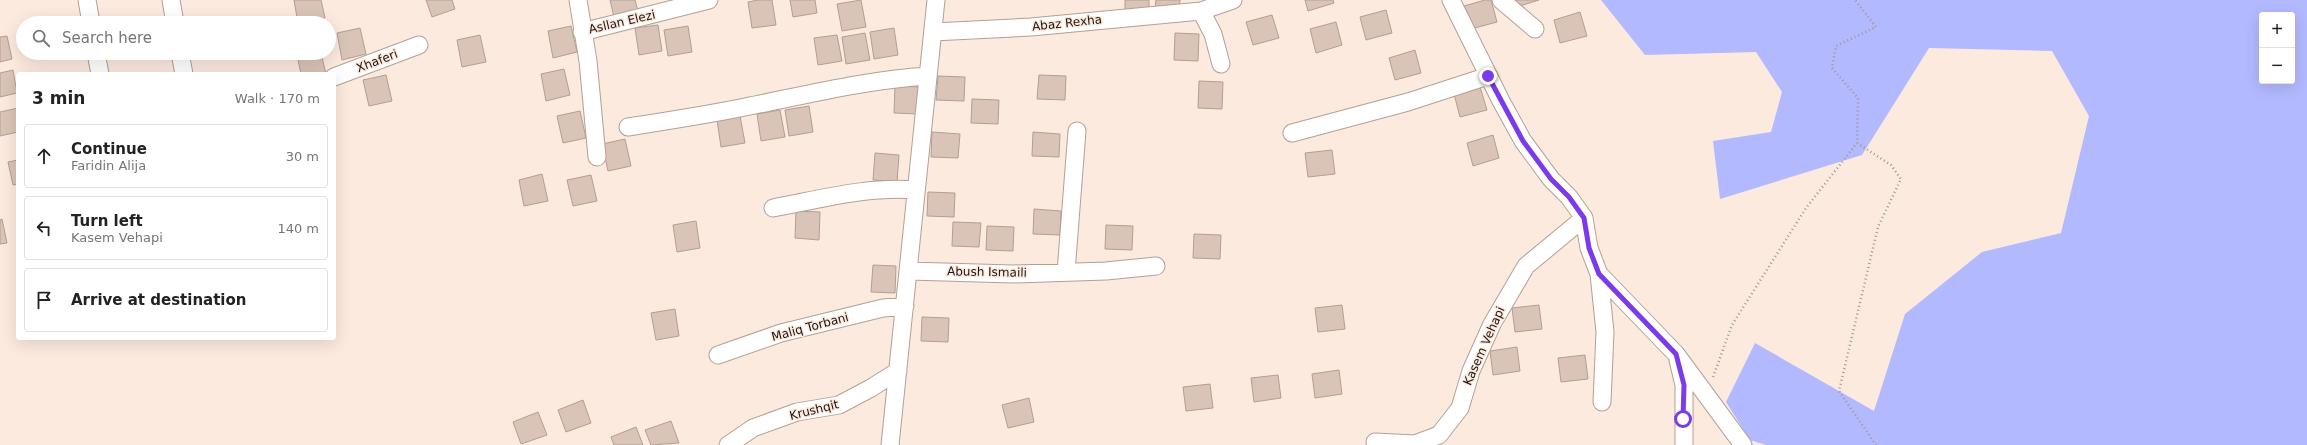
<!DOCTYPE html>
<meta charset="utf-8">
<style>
:root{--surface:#fff;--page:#f6f6f6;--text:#222;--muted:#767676;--line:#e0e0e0}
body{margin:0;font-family:"DejaVu Sans",sans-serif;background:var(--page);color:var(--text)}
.controls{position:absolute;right:12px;top:12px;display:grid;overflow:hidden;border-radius:4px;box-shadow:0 4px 16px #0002}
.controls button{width:36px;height:36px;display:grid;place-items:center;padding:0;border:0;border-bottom:1px solid var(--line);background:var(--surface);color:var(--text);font:20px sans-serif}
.stop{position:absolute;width:12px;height:12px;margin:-9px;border:3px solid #7c3aed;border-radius:50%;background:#fff}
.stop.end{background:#7c3aed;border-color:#fff;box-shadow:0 1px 4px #0008}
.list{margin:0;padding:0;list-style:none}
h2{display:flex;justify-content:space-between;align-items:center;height:52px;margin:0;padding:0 16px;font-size:17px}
h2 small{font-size:13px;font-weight:400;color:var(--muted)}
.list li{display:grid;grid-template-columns:26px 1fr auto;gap:12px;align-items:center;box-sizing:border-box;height:64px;margin:0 8px 8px;padding:0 8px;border:1px solid var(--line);border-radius:4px}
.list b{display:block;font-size:15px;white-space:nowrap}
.list p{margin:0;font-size:13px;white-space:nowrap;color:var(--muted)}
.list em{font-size:13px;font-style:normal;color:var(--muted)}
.icon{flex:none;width:22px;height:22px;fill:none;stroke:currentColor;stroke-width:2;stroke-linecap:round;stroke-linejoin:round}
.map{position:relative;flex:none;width:2307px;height:445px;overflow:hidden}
.search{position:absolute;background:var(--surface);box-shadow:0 4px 16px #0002;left:16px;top:16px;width:320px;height:44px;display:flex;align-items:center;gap:10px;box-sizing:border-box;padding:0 14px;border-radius:22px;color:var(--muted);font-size:15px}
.panel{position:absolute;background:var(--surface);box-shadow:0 4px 16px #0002;left:16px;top:72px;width:320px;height:268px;border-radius:4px}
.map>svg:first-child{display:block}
.forest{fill:#b2b9fe;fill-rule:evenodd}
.building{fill:#dac4b7;stroke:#b39e92}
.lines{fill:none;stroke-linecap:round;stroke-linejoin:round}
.street-casing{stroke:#b4a093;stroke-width:19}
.path{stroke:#a4968d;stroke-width:2.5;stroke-dasharray:1 3;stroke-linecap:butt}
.street{stroke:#fff;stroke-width:17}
.route{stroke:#7c3aed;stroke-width:5}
.labels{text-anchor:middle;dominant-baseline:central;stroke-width:3;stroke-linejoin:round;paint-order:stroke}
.street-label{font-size:12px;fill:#1d1510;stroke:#fceadf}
</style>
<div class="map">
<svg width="2307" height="445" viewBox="0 0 2307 445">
<rect width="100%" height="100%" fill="#fceadf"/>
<path class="forest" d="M1601,0H2307V445H1766L1750,440L1726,402L1755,343L1874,411L1905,314L1982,252L2061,233L2089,116L2052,51L1929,48L1862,155L1720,199L1713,141L1771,132L1782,92L1756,52L1645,55ZM2262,15H2292V81H2262Z"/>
<path class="building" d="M294,0H321L325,18L298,23Z
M426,0H452L455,9L432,17Z
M610,0H635L638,11L614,17Z
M758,0H772L776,25L752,28L748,2Z
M790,0H815L817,13L793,17Z
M861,0L866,27L842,31L837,4Z
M1125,0H1149V11L1125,10Z
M1156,0H1180L1179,10L1155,8Z
M1305,0H1333L1334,3L1308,11Z
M1485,0H1491L1497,22L1471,29L1464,6Z
M1511,0H1539L1513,8Z
M1386,10L1392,33L1366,40L1360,17Z
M1580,12L1587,36L1560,43L1554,20Z
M1272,15L1279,38L1253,45L1246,22Z
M1336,22L1342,45L1316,53L1310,29Z
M658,25L662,51L639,55L635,28Z
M571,26L577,52L553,58L548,31Z
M688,26L692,52L668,56L664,30Z
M360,28L366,54L342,60L337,33Z
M894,28L898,55L874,59L870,32Z
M865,33L870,60L846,64L842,37Z
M1175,33L1199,34L1198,61L1174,60Z
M480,35L486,62L462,67L457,40Z
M837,35L842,61L818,65L814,38Z
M7,36L12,59L0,62V37Z
M1415,50L1421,73L1395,80L1389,58Z
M305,53H321L326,74H301L297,55Z
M564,69L570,95L546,101L541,74Z
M13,70L17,93L0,97V73Z
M386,75L392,101L369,106L363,80Z
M1039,75L1066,76L1065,100L1037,99Z
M938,76L965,77L964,101L936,100Z
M1199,81L1223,82L1222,109L1198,108Z
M895,86L919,87L918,114L894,113Z
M1480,87L1487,110L1460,117L1454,94Z
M972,99L999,100L998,124L971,123Z
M809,106L813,132L789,136L785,110Z
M18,108V132L0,136V112Z
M780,110L785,137L761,141L757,114Z
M580,111L586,138L563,143L557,116Z
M740,116L745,143L721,147L717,120Z
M932,132L960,134L958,158L931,157Z
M1033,132L1060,134L1059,157L1032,156Z
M1493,135L1499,158L1473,166L1467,143Z
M625,139L631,166L608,171L602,144Z
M1332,150L1335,174L1308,177L1305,153Z
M875,153L899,155L897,182L873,180Z
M18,160V184L13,185L8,162Z
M542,174L548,201L524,206L519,180Z
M591,175L597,201L573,206L567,180Z
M928,192L955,193L954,217L927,216Z
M1034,209L1061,211L1060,235L1033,234Z
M796,211L820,212L819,240L795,238Z
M2,219L7,243L0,244V220Z
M696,221L700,248L677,252L673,225Z
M953,222L981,223L979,247L952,246Z
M1106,225L1133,226L1132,250L1105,249Z
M987,226L1014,227L1013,251L986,250Z
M1194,234L1221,235L1220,259L1193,258Z
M873,265L896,266L895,293L871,292Z
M1342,305L1345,329L1318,332L1315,308Z
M1539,305L1542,329L1515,332L1512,308Z
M675,309L679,336L656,340L651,313Z
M922,317L949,318L948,342L921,341Z
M1517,347L1520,371L1493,375L1490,351Z
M1585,355L1588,379L1561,382L1558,358Z
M1339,370L1342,394L1315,398L1312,374Z
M1278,375L1281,398L1254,402L1251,378Z
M1210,384L1213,408L1186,411L1183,387Z
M1029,398L1034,422L1008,428L1002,405Z
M583,400L591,423L566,432L558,410Z
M538,412L547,435L521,444L513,422Z
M671,421L679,443L651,445L645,430Z
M636,427L643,445H614L611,437Z"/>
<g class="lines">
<defs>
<path id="street" d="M87,0L91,23
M171,0L175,23
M578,0L588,61L597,157
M1451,0L1501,101L1523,141L1551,179L1569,197L1584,218L1589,248L1599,274L1676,354L1743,445
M1501,0L1535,29
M1201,11L1213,34L1221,64
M582,32L709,0
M933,32L1031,27L1201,11L1233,0
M96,53L100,74
M180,53L184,74
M334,77L419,45
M628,127C667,121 706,115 745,107C806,95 865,80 928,76
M1292,133L1408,102L1488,76
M773,208C821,199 868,186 916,190
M909,271L1013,274L1106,271L1156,266
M1066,272L1077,131
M1599,274L1605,332L1602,402
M718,355L781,333L883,308L905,306
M1678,360L1684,385V445
M1375,442L1415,444L1439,435L1460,408L1471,371L1492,324L1526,266L1584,218
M728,445L753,428L797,412L839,405L871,388L898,371
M890,445L936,0"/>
</defs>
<use href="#street" class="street-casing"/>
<path class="path" d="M1857,143L1891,165L1901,179L1878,227L1839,391L1876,445
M1713,377L1732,325L1806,208L1857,143L1858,98L1832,68L1836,46L1876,27L1855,0"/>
<use href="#street" class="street"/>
</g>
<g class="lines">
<path class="route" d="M1488,76L1523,141L1551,179L1569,197L1584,218L1589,248L1599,274L1676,354L1684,385L1683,419"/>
</g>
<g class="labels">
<g class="street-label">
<text transform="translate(622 22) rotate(-13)">Asllan Elezi</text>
<text transform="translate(1067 23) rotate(-6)">Abaz Rexha</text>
<text transform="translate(377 61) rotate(-21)">Xhaferi</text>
<text transform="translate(987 272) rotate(1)">Abush Ismaili</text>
<text transform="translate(810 327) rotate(-15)">Maliq Torbani</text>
<text transform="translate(1484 346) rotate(-66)">Kasem Vehapi</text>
<text transform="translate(814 410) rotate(-14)">Krushqit</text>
</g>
</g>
</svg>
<div class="controls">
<button>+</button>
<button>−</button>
</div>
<div class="stop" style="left:1683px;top:419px"></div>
<div class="stop end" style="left:1488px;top:76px"></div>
<div class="search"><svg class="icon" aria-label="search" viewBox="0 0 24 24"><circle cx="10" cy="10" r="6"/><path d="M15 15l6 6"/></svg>Search here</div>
<section class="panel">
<h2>3 min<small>Walk · 170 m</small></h2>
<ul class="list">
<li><svg class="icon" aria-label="ahead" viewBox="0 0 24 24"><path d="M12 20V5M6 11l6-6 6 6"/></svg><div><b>Continue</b><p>Faridin Alija</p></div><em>30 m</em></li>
<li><svg class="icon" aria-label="left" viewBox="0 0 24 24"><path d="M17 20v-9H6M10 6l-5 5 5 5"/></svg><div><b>Turn left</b><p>Kasem Vehapi</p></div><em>140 m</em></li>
<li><svg class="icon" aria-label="arrive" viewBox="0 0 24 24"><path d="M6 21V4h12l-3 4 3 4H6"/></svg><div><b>Arrive at destination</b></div></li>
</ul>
</section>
</div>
